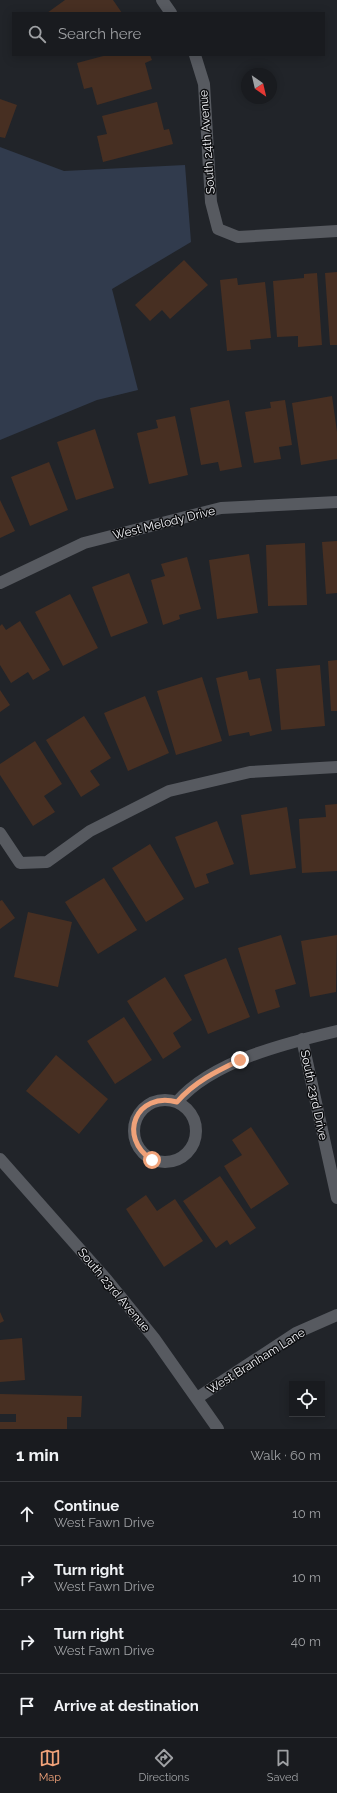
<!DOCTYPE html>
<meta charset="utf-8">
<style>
:root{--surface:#191b1f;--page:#26282c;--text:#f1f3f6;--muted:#9fa1a4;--line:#37393d;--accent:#f0a279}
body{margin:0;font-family:Raleway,sans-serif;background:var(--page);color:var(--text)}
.controls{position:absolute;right:12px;bottom:12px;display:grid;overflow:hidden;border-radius:0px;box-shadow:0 2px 10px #0003}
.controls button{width:36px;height:36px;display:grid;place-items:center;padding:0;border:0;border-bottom:1px solid var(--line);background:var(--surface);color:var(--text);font:20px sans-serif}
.compass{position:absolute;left:241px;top:68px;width:36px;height:36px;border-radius:50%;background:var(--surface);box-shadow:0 2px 10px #0003;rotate:146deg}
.stop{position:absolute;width:12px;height:12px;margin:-9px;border:3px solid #f0a279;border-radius:50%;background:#fff}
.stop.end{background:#f0a279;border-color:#fff;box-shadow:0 1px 4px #0008}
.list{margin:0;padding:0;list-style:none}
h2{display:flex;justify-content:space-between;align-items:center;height:52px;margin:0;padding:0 16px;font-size:17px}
h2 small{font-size:13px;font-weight:400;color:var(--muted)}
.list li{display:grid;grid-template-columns:26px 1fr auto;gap:12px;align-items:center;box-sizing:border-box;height:64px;padding:0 16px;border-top:1px solid var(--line)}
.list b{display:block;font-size:15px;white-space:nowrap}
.list p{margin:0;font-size:13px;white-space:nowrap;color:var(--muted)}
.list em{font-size:13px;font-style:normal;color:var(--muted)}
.icon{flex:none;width:22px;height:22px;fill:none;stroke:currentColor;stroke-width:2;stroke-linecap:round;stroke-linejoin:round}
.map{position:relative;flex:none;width:337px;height:1429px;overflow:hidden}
.search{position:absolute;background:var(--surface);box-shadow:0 2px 10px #0003;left:12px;right:12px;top:12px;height:44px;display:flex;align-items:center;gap:10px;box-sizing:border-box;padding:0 14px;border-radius:0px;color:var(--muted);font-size:15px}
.sheet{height:308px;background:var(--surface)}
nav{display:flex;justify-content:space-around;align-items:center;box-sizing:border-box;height:56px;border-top:1px solid var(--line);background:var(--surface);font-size:11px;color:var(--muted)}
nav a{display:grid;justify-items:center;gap:2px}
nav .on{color:var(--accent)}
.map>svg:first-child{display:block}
.green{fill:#313b4d}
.building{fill:#472f22}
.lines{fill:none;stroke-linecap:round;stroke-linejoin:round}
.street{stroke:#575a60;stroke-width:12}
.route{stroke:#f0a279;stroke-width:5}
.labels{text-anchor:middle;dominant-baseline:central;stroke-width:3;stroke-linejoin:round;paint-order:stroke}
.street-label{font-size:12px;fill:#f1f2f6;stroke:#0c0d0f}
</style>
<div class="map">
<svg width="337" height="1429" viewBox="0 0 337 1429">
<rect width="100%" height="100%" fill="#212429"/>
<path class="green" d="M0,147L64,171L185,165L191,242L112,289L138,390L97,400L0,440Z"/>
<path class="building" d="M65,0H113L122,13H47Z
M107,55H150L152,60L145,63L152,89L97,105L92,87L84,89L77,63Z
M0,99L17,105L5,138L0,137Z
M157,102L164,130L169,129L173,144L103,162L97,136L107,134L102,116Z
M184,260L208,285L170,319L162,310L150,321L135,305Z
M337,272V345H330L325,273Z
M317,273L322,345L298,347V336L277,337L273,281L304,278V274Z
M237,278L238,285L265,282L271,338L250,340L251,349L227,351L220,280Z
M332,396L337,432V459L301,465L292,403Z
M229,400L242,467L220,471L218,462L201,465L190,408Z
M285,400L292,445L279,447L281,459L254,463L245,412L271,408L270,402Z
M175,416L188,475L149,484L137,433L158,428L156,420Z
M95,429L114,488L76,500L57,442Z
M49,462L68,510L30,526L11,477Z
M0,500L15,531L0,538Z
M337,541V593L326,594L322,542Z
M305,543L307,605L268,606L266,545Z
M249,554L258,613L217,619L209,560Z
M187,557L201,609L179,615L180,619L163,625L151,580L165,576L161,564Z
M129,573L148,623L111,637L92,587Z
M70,594L98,648L63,666L35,612Z
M20,621L50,670L33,680L28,672L11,683L0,665V626L2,624L6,630Z
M337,660V711H331L328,661Z
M320,665L325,726L281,730L276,669Z
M247,671L249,680L260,678L272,731L250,736L249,732L229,736L216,678Z
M202,677L222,741L176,755L157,691Z
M0,690L10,705L0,712Z
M145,696L169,753L128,771L104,713Z
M84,716L111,758L90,771L100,785L81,797L46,740Z
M35,741L62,784L44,796L55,812L33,826L0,775V764Z
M337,804V871L302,873L299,819L326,817L325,805Z
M287,807L296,868L250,875L241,815Z
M217,821L234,864L206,874L209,883L195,888L175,837Z
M150,844L184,899L146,922L112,868Z
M104,878L137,930L98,954L65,902Z
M2,900L15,918L0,929V901Z
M28,912L72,922L58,987L14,977Z
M281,935L296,984L275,990L280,1007L258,1014L238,948Z
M337,935L336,992L310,997L301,941Z
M226,958L250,1017L208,1034L184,975Z
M165,977L192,1020L173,1033L181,1047L163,1059L127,1001Z
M124,1017L152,1060L115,1084L87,1041Z
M56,1055L108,1099L79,1134L26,1091Z
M251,1127L289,1184L251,1209L224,1166L242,1155L232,1140Z
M220,1176L256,1228L230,1245L227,1240L216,1248L183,1201Z
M146,1195L157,1211L175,1199L203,1241L164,1267L126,1209Z
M0,1312L4,1321L0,1323Z
M22,1338L25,1380L0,1382V1340Z
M0,1394L82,1396L81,1417H67V1429H0V1422H16V1414H0Z"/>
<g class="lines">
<path class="street" d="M162,0L171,13
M195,55L204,84L211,202L218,229L238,237L337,231
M0,583L84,543L221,508L337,502
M0,833L20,863L47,862L90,831L169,791L250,772L337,767
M302,1039L337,1198
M134 1131a31 31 0 1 1 62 0a31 31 0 1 1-62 0Z
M177,1102C212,1061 286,1043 337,1031
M0,1159L107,1280L154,1338L218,1429
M197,1398L296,1333L337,1315"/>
</g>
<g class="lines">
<path class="route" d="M152,1160C117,1137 136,1091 177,1102C194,1082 217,1071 240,1060"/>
</g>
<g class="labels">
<g class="street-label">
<text transform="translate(207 142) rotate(-94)">South 24th Avenue</text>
<text transform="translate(164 523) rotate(-14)">West Melody Drive</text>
<text transform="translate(314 1095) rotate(78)">South 23rd Drive</text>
<text transform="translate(114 1290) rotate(50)">South 23rd Avenue</text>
<text transform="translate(256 1361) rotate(-32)">West Branham Lane</text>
</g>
</g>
</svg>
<div class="controls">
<button><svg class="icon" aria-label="locate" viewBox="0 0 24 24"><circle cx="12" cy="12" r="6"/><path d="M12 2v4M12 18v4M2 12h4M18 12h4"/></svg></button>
</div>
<svg class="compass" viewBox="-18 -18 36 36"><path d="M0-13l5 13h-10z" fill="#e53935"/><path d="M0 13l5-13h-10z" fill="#9fa1a4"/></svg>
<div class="stop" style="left:152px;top:1160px"></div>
<div class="stop end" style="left:240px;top:1060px"></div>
<div class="search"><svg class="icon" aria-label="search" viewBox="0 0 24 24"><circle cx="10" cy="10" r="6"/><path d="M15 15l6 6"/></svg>Search here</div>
</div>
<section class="sheet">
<h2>1 min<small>Walk · 60 m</small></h2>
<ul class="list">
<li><svg class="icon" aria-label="ahead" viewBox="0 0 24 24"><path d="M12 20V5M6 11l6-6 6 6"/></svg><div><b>Continue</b><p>West Fawn Drive</p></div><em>10 m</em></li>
<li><svg class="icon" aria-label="right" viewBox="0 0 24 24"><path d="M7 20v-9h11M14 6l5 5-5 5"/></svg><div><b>Turn right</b><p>West Fawn Drive</p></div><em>10 m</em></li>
<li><svg class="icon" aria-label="right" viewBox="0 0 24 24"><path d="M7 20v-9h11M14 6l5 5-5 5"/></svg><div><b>Turn right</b><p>West Fawn Drive</p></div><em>40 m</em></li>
<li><svg class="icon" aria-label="arrive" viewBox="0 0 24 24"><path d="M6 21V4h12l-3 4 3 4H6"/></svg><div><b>Arrive at destination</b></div></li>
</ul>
</section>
<nav>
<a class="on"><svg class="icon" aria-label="map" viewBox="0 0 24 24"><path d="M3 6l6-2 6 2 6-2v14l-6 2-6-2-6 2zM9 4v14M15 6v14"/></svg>Map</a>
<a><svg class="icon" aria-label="directions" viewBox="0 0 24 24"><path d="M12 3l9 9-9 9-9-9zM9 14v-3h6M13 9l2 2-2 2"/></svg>Directions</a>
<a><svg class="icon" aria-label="saved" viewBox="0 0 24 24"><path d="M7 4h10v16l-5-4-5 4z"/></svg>Saved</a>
</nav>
